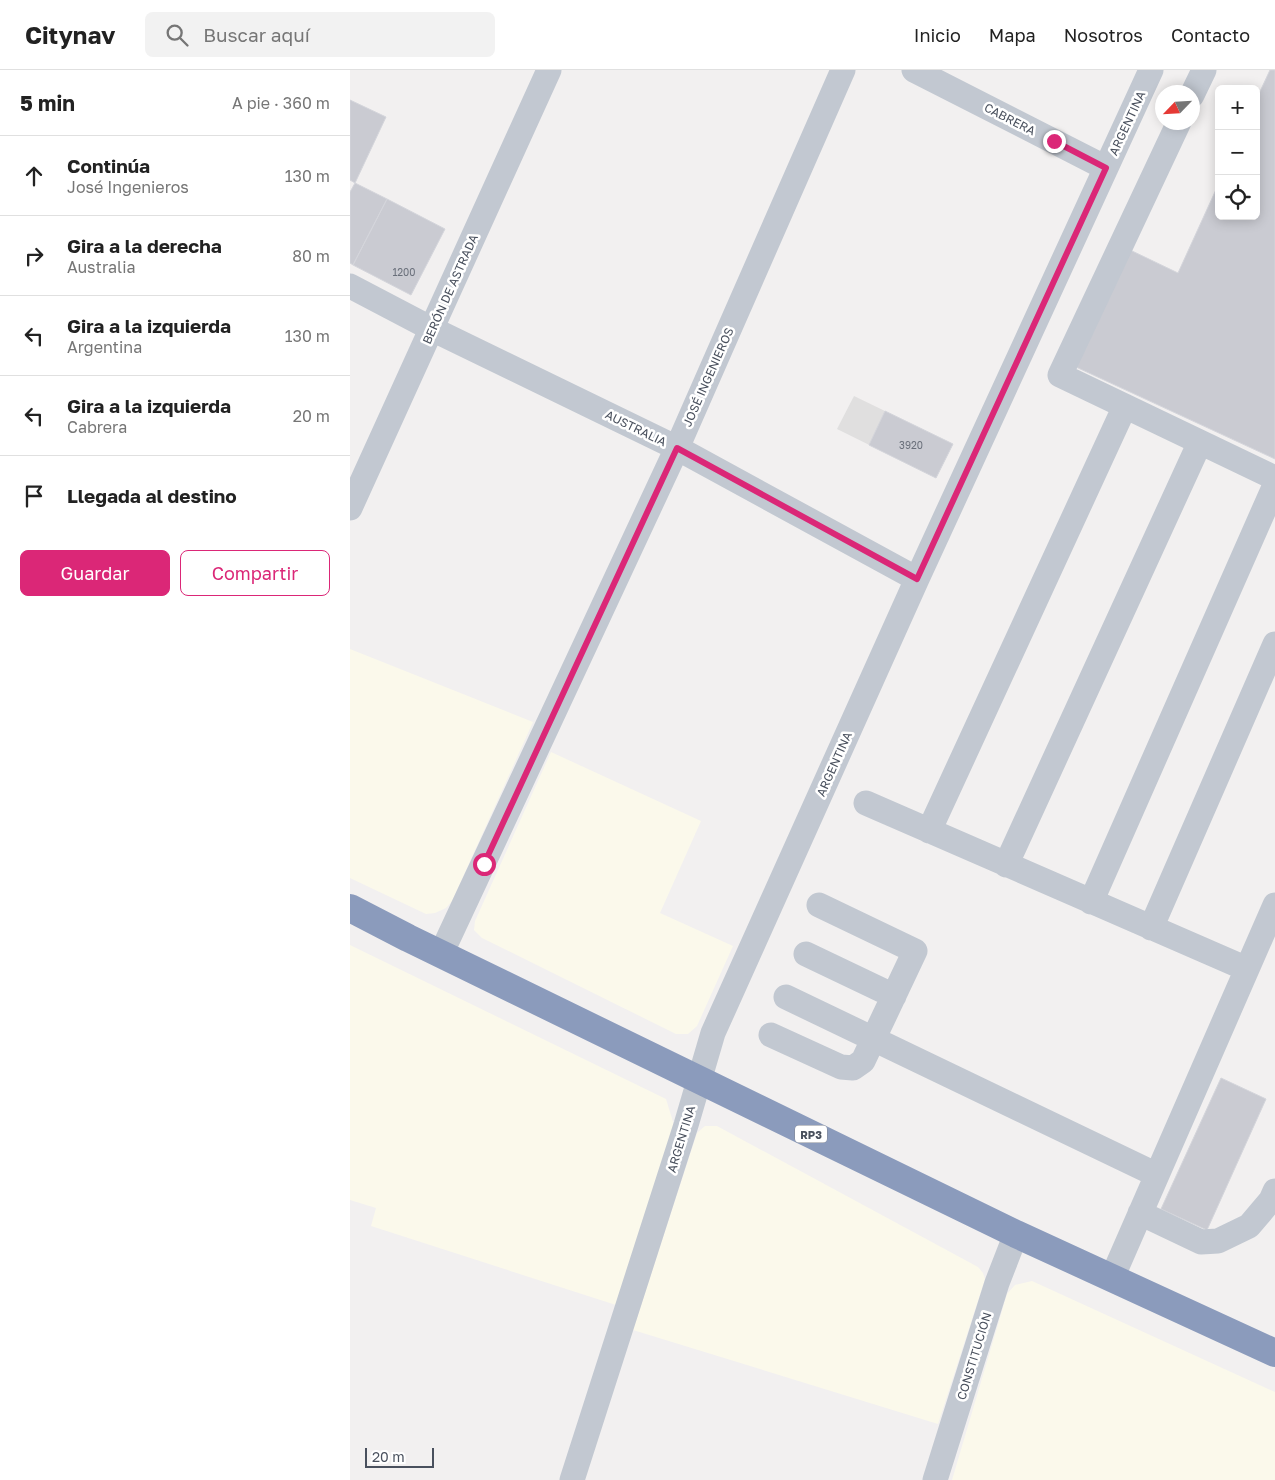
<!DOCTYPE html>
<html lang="es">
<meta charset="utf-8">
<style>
:root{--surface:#fff;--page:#f2f2f2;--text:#222;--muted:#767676;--line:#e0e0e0;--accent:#db2777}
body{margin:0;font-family:"Golos Text",sans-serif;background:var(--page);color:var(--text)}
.controls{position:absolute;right:15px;top:15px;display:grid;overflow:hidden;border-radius:8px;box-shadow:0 2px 12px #0003}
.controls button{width:45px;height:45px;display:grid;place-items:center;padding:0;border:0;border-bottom:1px solid var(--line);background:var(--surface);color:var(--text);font:25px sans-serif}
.compass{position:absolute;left:805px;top:15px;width:45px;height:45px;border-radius:50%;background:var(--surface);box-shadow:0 2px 12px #0003;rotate:245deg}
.scale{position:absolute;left:15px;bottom:12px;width:69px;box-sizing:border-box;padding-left:5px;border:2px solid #49505d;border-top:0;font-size:14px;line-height:18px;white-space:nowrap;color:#49505d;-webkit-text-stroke:4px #fff;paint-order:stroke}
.stop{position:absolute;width:15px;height:15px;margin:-11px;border:4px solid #db2777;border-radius:50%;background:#fff}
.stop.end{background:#db2777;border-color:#fff;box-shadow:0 1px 5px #0008}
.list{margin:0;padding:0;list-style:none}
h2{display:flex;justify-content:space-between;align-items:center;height:65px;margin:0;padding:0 20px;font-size:21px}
h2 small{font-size:16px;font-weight:400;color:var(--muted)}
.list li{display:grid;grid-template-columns:32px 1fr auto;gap:15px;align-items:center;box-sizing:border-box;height:80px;padding:0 20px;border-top:1px solid var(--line)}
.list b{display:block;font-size:19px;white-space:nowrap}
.list p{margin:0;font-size:16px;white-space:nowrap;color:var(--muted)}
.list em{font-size:16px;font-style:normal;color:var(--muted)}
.actions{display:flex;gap:10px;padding:15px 20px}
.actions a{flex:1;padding:11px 0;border:1px solid var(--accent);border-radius:8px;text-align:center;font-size:18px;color:var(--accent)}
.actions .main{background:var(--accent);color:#fff}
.icon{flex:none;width:28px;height:28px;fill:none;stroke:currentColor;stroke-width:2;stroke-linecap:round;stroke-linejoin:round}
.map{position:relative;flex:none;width:925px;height:1410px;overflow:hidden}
header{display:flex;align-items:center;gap:30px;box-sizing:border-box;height:70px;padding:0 25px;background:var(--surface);border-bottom:1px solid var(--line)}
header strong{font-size:24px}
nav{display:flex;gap:28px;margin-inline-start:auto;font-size:18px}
.search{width:350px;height:45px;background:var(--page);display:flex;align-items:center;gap:12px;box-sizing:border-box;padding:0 18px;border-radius:8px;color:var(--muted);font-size:19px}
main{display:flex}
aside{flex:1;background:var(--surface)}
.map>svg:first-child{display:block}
.commercial{fill:#fbf9eb}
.education{fill:#e0dfdf}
.building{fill:#cacbd2;stroke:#d4d5db}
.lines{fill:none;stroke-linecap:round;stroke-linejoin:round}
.minor{stroke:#c2c8d1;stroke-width:25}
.highway{stroke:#8b9bbc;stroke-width:28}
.route{stroke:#db2777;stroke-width:6}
.labels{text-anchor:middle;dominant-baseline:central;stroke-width:5;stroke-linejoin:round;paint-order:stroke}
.number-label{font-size:10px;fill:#696f7a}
.shield{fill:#fff;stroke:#80848e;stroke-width:1}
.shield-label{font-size:11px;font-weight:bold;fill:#49505d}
.street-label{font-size:12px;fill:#49505d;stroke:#fff}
</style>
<header>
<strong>Citynav</strong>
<div class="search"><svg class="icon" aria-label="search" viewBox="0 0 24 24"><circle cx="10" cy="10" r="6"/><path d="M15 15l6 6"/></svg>Buscar aquí</div>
<nav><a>Inicio</a><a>Mapa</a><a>Nosotros</a><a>Contacto</a></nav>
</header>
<main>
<aside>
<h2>5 min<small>A pie · 360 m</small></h2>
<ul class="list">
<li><svg class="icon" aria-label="ahead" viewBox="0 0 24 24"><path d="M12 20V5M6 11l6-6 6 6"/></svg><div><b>Continúa</b><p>José Ingenieros</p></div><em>130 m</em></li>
<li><svg class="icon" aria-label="right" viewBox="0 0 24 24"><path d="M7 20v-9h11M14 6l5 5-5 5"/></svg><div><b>Gira a la derecha</b><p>Australia</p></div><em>80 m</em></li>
<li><svg class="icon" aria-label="left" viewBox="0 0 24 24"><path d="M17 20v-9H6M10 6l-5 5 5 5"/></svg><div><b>Gira a la izquierda</b><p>Argentina</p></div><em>130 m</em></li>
<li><svg class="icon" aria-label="left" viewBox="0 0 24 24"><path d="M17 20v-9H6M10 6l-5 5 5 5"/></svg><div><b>Gira a la izquierda</b><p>Cabrera</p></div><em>20 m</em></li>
<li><svg class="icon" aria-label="arrive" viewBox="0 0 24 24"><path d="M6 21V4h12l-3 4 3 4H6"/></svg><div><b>Llegada al destino</b></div></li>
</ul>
<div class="actions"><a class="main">Guardar</a><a>Compartir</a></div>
</aside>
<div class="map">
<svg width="925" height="1410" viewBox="0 0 925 1410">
<rect width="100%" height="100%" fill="#f2f0f0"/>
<path class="commercial" d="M0,579L183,652L102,831L96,838L85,843L76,844L0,808Z
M201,682L351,751L310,843L383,876L347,956L338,964H326L132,868L124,860L125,851Z
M0,875L316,1029L324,1055L266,1235L21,1156L26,1138L0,1130Z
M355,1056H367L628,1197L633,1203L635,1209L588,1354L283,1260L347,1063Z
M682,1211L925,1322V1410H602L657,1224L665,1215Z"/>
<path class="education" d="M504,326L603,374L586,408L487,359Z"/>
<path class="building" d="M920,0H925V389L726,297L778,179L828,203L869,113V146H906V30Z
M0,30L36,47L5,113L0,110Z
M5,113L37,129L3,195L0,193V122Z
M37,129L95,159L61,225L3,195Z
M535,341L603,374L586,408L519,375Z
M871,1008L916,1029L857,1160L811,1139Z"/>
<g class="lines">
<path class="minor" d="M564,0L756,98
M842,25L854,0
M829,52L710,305L925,408
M0,216L82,259L327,378L567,509
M0,438L199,0
M516,733L897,899
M579,761L775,336
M656,795L850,372
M741,832L925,415
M801,858L925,574
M91,884L327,378L493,0
M456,884L544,926
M436,927L807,1105
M421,965L491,997L503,998L513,991L565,881L469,835
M790,1143L851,1172L868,1171L899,1156L921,1130L925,1121
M762,1208L925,835
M222,1410L336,1055L363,963L567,509L801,0
M585,1410L647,1213L666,1164"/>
<path class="highway" d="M0,838L58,868L666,1164L925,1283"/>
</g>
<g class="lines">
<path class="route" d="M134,794L327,378L567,509L756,98L704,71"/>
</g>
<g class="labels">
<g class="number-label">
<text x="54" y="202">1200</text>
<text x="561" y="375">3920</text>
</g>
<rect class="shield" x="445" y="1055.5" width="32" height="17" rx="4"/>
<g class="shield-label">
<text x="461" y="1064">RP3</text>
</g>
<g class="street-label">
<text transform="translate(660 49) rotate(27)">CABRERA</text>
<text transform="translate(777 53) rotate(-65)">ARGENTINA</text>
<text transform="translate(100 219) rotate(-66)">BERÓN DE ASTRADA</text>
<text transform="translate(358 307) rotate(-66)">JOSÉ INGENIEROS</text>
<text transform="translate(286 358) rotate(26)">AUSTRALIA</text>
<text transform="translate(484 694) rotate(-66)">ARGENTINA</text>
<text transform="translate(331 1069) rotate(-73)">ARGENTINA</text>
<text transform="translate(624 1286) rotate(-73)">CONSTITUCIÓN</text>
</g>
</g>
</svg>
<div class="controls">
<button>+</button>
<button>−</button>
<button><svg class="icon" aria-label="locate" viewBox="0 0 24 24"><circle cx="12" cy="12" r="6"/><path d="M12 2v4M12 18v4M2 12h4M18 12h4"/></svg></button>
</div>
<svg class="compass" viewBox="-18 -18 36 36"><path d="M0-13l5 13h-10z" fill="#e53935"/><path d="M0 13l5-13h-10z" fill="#767676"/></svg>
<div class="scale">20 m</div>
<div class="stop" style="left:134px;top:794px"></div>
<div class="stop end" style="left:704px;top:71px"></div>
</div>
</main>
